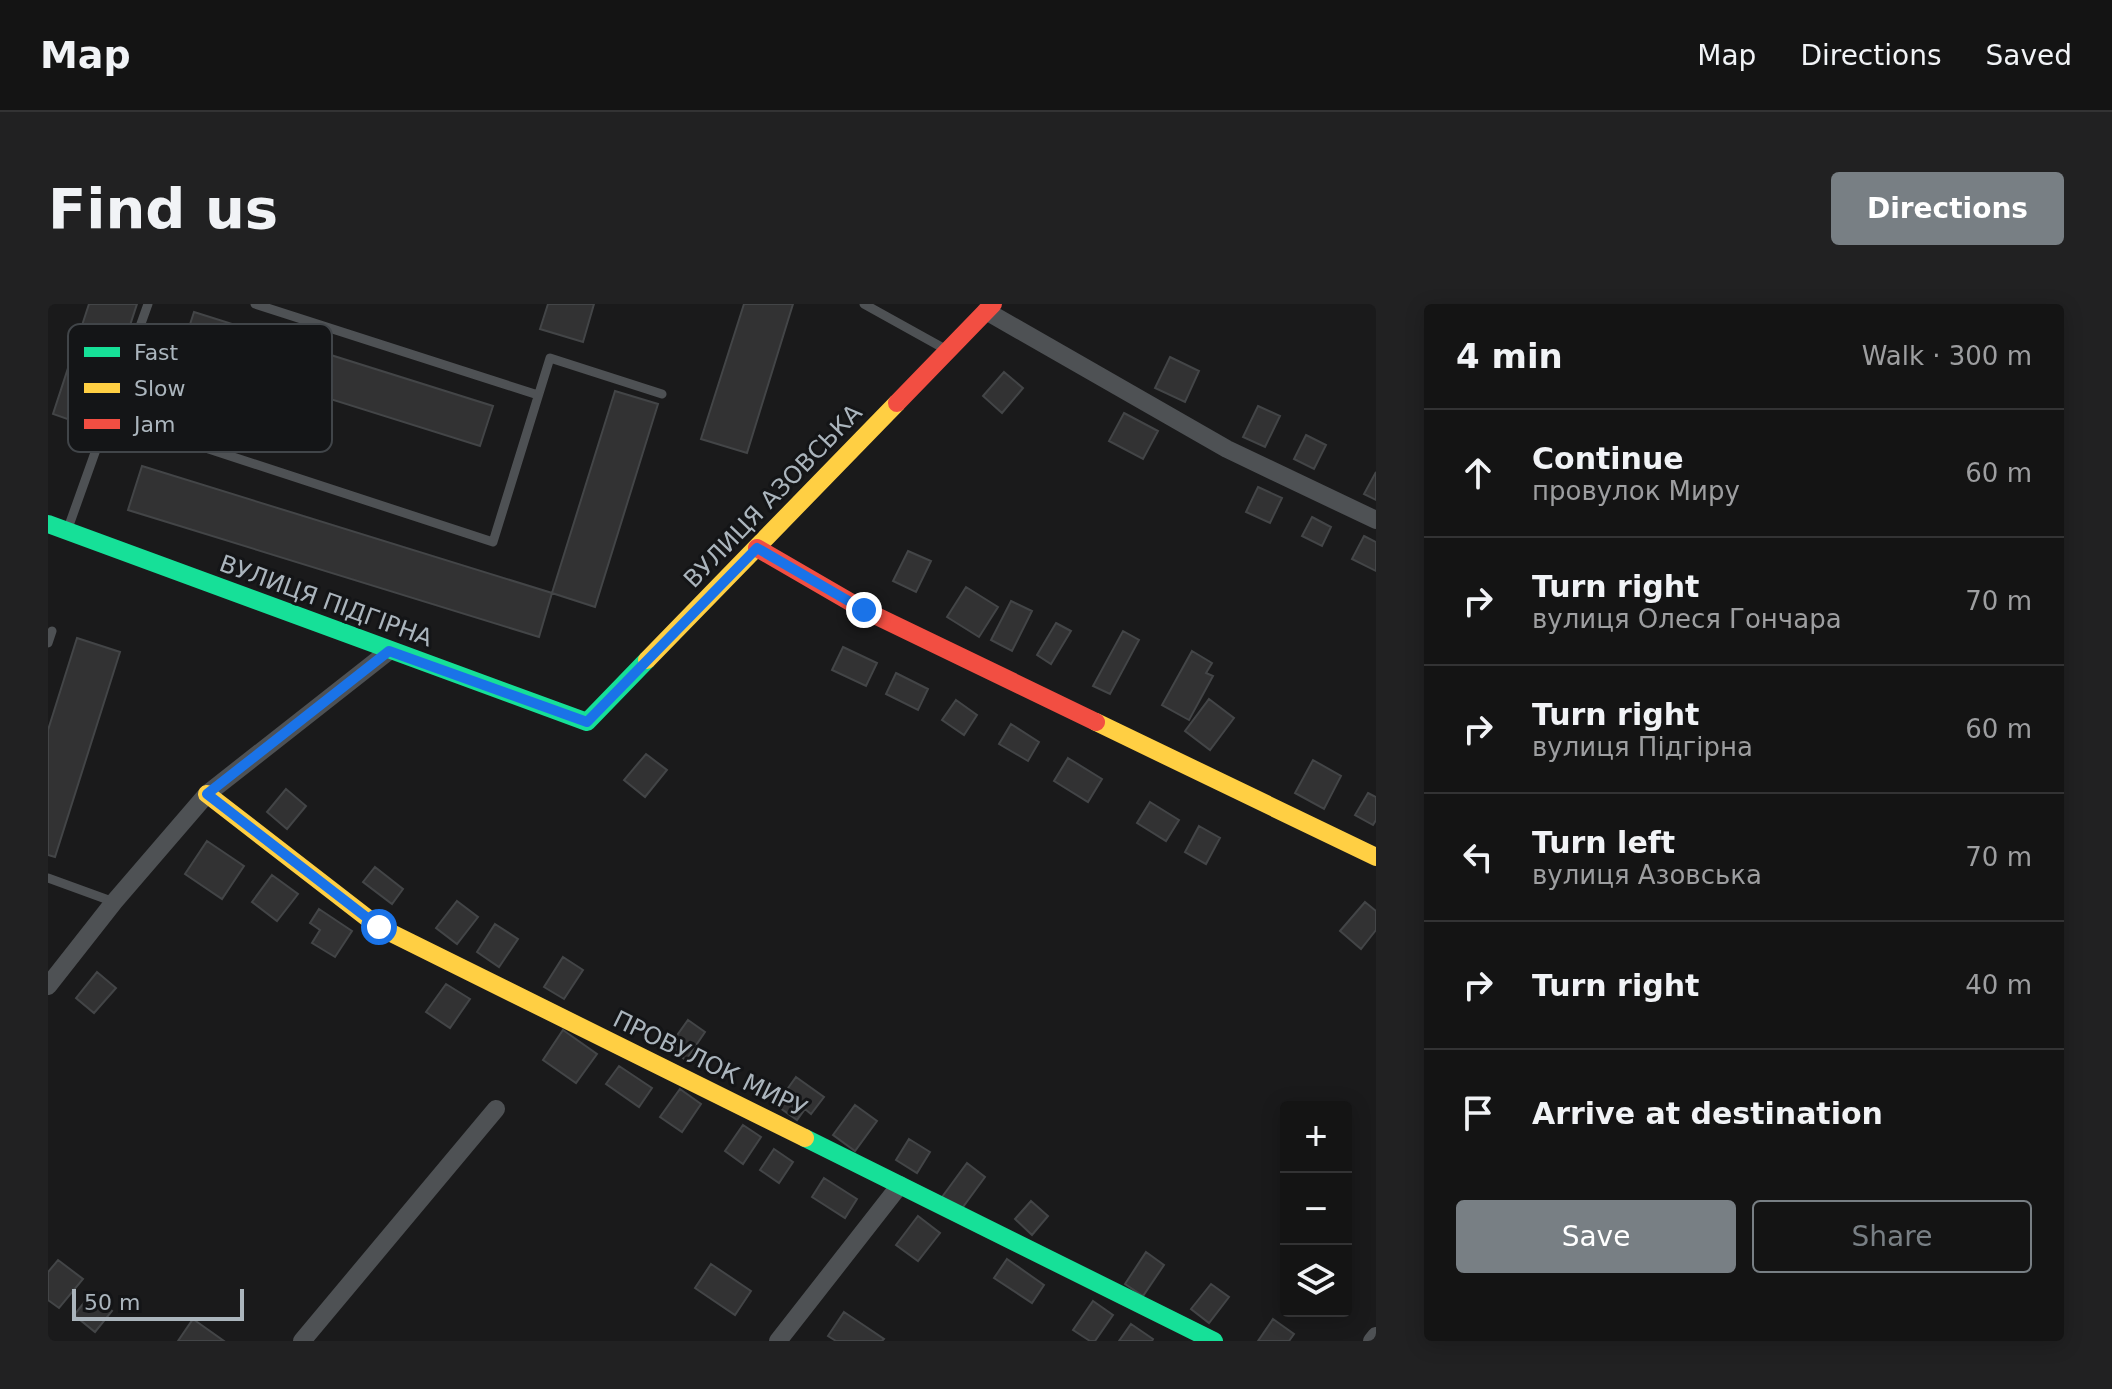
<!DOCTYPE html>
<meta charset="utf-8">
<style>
:root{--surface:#141414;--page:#212122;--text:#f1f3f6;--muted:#9d9ea0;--line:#333334;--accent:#787f84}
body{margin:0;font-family:"DejaVu Sans",sans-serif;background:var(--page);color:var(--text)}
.controls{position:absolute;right:24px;bottom:24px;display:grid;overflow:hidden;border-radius:8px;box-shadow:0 4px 20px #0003}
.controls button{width:72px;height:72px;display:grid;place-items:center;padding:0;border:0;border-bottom:2px solid var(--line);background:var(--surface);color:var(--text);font:40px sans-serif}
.scale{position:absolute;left:24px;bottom:20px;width:172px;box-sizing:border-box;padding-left:8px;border:4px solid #abb5bd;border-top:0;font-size:22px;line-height:28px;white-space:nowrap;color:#abb5bd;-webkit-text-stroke:6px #141517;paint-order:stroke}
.stop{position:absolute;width:24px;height:24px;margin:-18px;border:6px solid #1a73e8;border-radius:50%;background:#fff}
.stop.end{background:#1a73e8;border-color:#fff;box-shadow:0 2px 8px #0008}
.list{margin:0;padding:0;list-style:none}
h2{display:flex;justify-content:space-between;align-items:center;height:104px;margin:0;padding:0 32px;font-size:34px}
h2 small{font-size:26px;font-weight:400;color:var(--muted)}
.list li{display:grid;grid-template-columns:52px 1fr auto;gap:24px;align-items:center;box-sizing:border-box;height:128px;padding:0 32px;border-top:2px solid var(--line)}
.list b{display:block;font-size:30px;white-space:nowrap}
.list p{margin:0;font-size:26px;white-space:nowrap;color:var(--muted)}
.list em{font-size:26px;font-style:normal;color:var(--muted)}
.actions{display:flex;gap:16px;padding:24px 32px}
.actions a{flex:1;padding:18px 0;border:2px solid var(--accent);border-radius:8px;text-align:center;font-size:28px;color:var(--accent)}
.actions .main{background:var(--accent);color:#fff}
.icon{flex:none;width:44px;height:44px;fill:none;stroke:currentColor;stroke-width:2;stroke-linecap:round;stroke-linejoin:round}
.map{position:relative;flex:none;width:1328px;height:1037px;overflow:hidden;border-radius:8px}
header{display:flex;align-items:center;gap:48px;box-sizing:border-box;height:112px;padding:0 40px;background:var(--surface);border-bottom:2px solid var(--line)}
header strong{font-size:38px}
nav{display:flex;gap:44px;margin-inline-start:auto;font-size:28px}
.intro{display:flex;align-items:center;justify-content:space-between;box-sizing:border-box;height:192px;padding:0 48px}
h1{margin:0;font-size:56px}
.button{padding:20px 36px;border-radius:8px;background:var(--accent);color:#fff;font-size:28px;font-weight:700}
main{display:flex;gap:48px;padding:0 48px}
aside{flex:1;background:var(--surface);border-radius:8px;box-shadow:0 4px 20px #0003}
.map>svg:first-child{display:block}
.building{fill:#323233;stroke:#434547;stroke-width:2}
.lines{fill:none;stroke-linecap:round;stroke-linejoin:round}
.lane{stroke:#4e5154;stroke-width:9}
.street{stroke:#4e5154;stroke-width:18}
.fast{stroke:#16e098;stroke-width:18}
.slow{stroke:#ffcf43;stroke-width:18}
.jam{stroke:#f24e42;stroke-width:18}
.route{stroke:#1a73e8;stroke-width:10}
.labels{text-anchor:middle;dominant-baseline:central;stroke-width:6;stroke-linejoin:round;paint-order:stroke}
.street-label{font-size:24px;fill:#abb5bd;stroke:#141517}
.key{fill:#141517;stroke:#414549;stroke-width:2}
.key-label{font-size:22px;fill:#abb5bd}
</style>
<header>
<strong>Map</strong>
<nav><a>Map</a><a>Directions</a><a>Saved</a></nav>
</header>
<div class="intro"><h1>Find us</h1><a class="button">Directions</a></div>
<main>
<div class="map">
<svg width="1328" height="1037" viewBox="0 0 1328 1037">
<rect width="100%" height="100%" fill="#1a1a1b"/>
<path class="building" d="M41,0H89L48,125L5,110Z
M500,0H546L535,38L492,25Z
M696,0H745L699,149L653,135Z
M146,8L445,102L432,142L133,48Z
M1122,53L1151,67L1137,98L1107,84Z
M956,68L975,84L954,109L935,92Z
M567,87L610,100L547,303L504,289Z
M1210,102L1232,112L1217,143L1195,133Z
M1076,109L1110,127L1095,155L1061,137Z
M1258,131L1278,141L1266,165L1246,155Z
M94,162L504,289L491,333L80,206Z
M1328,168V196L1316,190Z
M1210,183L1234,194L1222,219L1198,208Z
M1264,213L1283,223L1274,242L1254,232Z
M1316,232L1328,238V267L1304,255Z
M860,247L883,257L868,288L845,277Z
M918,283L950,303L931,333L899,313Z
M963,297L984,307L964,347L943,336Z
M1008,319L1023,327L1003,360L989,351Z
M1075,327L1091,336L1062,390L1045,382Z
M29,334L72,348L7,553L0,551V426Z
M795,343L829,359L818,382L784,366Z
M1144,347L1164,359L1158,369L1165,372L1141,416L1114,401Z
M848,369L880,385L870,406L838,390Z
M1161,395L1186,414L1162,446L1137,427Z
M908,396L929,411L916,431L894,416Z
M963,420L991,438L980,457L951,440Z
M598,450L619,466L597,493L576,476Z
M1020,454L1054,475L1040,498L1006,477Z
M1265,456L1293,472L1276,505L1247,489Z
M238,485L258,502L239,525L219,508Z
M1320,489L1328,493V516L1325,521L1307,511Z
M1102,498L1131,516L1118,537L1089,519Z
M1151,522L1172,534L1158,560L1137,548Z
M159,537L196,562L174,595L137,570Z
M327,563L355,585L344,600L315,578Z
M224,571L250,590L229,617L204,598Z
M409,597L430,613L409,640L388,624Z
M1317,598L1328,607V626L1313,645L1292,627Z
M271,605L304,627L287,653L264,639L272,626L262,619Z
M447,620L470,635L451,663L429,648Z
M515,653L535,666L516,695L496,683Z
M49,668L68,684L46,709L28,694Z
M398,680L422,695L402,724L378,708Z
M640,716L657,728L638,756L620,744Z
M515,726L549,750L528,779L495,756Z
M571,762L604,784L591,803L558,780Z
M748,773L776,793L763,810L757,805L749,816L728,801Z
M632,785L653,800L634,828L612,813Z
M807,801L829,817L807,847L785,831Z
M695,821L713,833L695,860L677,847Z
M861,835L882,848L869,869L848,856Z
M726,845L745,858L731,879L712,866Z
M919,859L937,873L912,907L894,893Z
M776,874L809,895L797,914L764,893Z
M983,897L1000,912L984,931L967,915Z
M870,912L892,929L870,957L848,941Z
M1098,948L1116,961L1095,992L1077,980Z
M959,955L996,981L984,999L946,974Z
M10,956L35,975L11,1004L0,996V968Z
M663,960L703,987L687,1011L647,984Z
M1163,980L1181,993L1161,1019L1143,1005Z
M43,990L64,1007L47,1028L26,1011Z
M1045,997L1065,1011L1047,1037H1042L1025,1026Z
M796,1008L836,1035L834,1037H788L780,1032Z
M145,1015L176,1037H130Z
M1225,1015L1246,1030L1241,1037H1210Z
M1083,1020L1105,1035L1104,1037H1071Z"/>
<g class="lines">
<path class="lane" d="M207,0L490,91
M816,0L897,45
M60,112L445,238L502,54L614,90
M19,227L100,0
M0,339L4,327
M0,574L66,598"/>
<path class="street" d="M938,7L1179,145L1328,216
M0,682L66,598L159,490L341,347
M254,1037L448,805
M730,1037L852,881
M1324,1037L1328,1032"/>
<path class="fast" d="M0,220L539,418L599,356
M757,834L1166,1037"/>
<path class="slow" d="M599,356L849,99
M1048,418L1328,553
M159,490L331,623L757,834"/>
<path class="jam" d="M849,99L945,0
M709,244L816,306L1048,418"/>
</g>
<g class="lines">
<path class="route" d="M331,623L159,490L341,347L539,418L709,244L816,306"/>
</g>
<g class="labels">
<g class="street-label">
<text transform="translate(725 192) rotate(-46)">ВУЛИЦЯ АЗОВСЬКА</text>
<text transform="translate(278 297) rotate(20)">ВУЛИЦЯ ПІДГІРНА</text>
<text transform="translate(662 760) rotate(26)">ПРОВУЛОК МИРУ</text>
</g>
</g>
<rect x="20" y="20" width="264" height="128" rx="12" class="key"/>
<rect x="36" y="43" width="36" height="10" fill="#16e098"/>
<rect x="36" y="79" width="36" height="10" fill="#ffcf43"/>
<rect x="36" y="115" width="36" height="10" fill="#f24e42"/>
<g class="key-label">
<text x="86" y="56">Fast</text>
<text x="86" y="92">Slow</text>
<text x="86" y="128">Jam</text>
</g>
</svg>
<div class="controls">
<button>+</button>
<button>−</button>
<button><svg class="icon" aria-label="layers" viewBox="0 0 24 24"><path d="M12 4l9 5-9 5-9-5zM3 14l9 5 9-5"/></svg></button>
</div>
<div class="scale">50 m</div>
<div class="stop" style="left:331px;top:623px"></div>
<div class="stop end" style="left:816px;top:306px"></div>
</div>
<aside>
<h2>4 min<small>Walk · 300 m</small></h2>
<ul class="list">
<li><svg class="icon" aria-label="ahead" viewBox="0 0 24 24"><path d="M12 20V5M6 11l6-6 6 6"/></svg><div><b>Continue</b><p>провулок Миру</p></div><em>60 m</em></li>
<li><svg class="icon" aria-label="right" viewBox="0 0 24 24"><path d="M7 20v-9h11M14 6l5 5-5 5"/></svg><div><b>Turn right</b><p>вулиця Олеся Гончара</p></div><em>70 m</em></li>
<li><svg class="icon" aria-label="right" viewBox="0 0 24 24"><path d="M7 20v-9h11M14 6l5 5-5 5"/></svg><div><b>Turn right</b><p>вулиця Підгірна</p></div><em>60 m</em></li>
<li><svg class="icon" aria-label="left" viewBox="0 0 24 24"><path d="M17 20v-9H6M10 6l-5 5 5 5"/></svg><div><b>Turn left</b><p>вулиця Азовська</p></div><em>70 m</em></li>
<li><svg class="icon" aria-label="right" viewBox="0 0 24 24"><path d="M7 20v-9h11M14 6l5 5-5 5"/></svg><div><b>Turn right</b></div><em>40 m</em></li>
<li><svg class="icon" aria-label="arrive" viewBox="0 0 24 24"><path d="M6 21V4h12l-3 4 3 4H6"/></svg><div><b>Arrive at destination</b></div></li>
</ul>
<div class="actions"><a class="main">Save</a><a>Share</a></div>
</aside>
</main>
